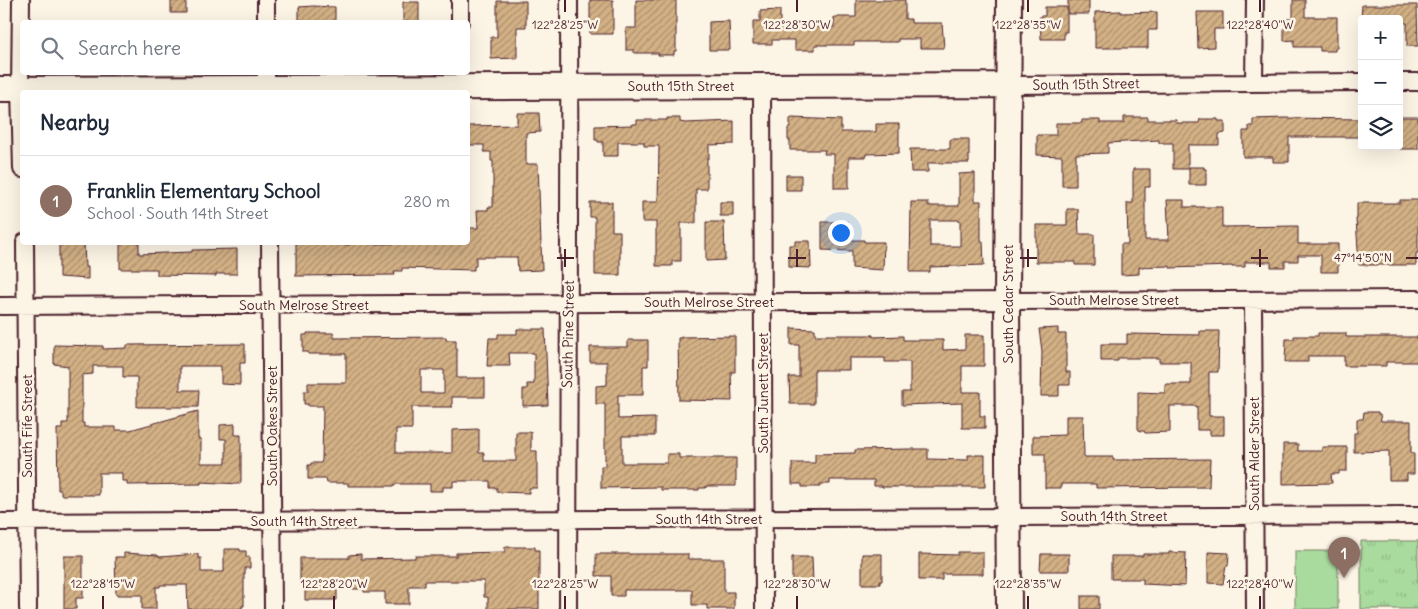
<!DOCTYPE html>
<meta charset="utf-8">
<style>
:root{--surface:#fff;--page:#f2f2f3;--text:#1f2937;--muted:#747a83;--line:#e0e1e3;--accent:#0f766e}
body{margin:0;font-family:Delius,sans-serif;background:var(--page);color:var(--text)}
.controls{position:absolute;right:15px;top:15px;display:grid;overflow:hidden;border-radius:5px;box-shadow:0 5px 20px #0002}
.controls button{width:45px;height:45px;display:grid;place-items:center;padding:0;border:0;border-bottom:1px solid var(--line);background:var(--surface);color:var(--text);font:25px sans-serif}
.you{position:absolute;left:840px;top:232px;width:18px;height:18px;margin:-12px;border:4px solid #fff;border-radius:50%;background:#1a73e8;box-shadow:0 0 0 8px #1a73e833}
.badge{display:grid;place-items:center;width:32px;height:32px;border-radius:50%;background:var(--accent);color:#fff;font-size:16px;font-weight:700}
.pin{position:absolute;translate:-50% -41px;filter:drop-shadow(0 1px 2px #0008)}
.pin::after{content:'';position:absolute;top:26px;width:18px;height:15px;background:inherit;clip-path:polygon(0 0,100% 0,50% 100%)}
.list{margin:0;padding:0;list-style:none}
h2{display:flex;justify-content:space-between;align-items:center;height:65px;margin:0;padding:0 20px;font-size:21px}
h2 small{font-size:16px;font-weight:400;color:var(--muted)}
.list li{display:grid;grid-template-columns:32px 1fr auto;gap:15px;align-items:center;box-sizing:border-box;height:90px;padding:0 20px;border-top:1px solid var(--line)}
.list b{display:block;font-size:19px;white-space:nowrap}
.list p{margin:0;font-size:16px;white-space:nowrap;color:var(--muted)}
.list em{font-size:16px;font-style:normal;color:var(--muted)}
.icon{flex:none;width:28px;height:28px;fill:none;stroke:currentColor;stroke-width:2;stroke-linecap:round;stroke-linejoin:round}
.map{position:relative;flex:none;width:1418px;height:609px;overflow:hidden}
.search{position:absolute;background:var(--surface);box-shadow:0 5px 20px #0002;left:20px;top:20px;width:450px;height:55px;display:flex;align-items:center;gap:12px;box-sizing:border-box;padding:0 18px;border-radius:5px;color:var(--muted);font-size:19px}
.panel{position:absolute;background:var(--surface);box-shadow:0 5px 20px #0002;left:20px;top:90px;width:450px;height:155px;border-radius:5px}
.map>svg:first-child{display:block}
.grass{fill:url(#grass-tufts);stroke:#797d64}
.garden{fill:#a8db9d;stroke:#797d64}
.building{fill:url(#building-hatch);stroke:#4a1f2b;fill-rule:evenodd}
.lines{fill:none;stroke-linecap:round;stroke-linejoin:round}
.street-casing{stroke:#4a1f2b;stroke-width:20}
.secondary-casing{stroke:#4a1f2b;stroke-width:28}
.street{stroke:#fcf5e5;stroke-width:16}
.secondary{stroke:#fcf5e5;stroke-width:24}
.ticks{fill:none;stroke:#4a1f2b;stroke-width:2}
.labels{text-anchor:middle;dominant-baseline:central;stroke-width:5;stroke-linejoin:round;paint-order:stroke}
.street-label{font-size:14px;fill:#4a1f2b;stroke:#fcf5e5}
.ticks-label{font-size:12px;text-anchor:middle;fill:#4a1f2b;stroke:#fcf5e5;stroke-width:5;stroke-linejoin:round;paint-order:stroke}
</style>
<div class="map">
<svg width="1418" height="609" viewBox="0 0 1418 609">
<defs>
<pattern id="grass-tufts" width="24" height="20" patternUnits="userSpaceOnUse" patternTransform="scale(1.25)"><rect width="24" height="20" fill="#a8db9d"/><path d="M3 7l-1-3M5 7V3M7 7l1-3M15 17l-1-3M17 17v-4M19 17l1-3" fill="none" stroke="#92bc87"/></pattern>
<pattern id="building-hatch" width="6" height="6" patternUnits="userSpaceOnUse" patternTransform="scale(1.25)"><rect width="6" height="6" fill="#d3b185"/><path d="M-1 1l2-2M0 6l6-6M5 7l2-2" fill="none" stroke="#ad8f6d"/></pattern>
</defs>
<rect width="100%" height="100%" fill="#fcf5e5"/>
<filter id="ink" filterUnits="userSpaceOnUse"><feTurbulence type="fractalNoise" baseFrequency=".02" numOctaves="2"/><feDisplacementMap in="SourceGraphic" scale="10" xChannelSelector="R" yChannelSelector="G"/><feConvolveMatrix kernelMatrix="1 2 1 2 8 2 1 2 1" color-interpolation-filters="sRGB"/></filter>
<g filter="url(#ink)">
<path class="grass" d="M1361,541H1418V609H1361Z"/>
<path class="garden" d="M1295,551H1338V609H1295Z"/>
<path class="building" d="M590,0H613V34H590Z
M636,0H676V51H674V55H658V53H634V50H626V28H636Z
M856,0H905V19H911V23H942L944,48H920V39H898V42H854V45H815V50H795V40H772V44H753V21H760V11L780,10V27H834V17H856Z
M1068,0H1089V14H1068Z
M1293,0H1305V17H1337V48H1335V51H1320V47H1294V40L1284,41V28H1287V19H1293Z
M171,1H186V13H171Z
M497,1H526V27H517V58L491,59V37H497Z
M403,2H419V22H403Z
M1362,5H1417L1418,46H1407V23H1399V19L1397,17L1361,19Z
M313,6L335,7V22H303V20H299V7Z
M1045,7H1067V32H1064V39H1041L1040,16H1045Z
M1121,11V13L1157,12V30H1148V48H1095V12Z
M1197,12H1223V29H1214V47L1198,48Z
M729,21L730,50H709V22Z
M517,113H539L540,132L526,133V164H538L542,270L518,271L517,257H476V266H474V270L402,268V271H394L395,275L296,276V243L350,245V242H365L370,244L468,242V228H478L477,210H488V207H493V161H491V152H484V145H468V126L517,125Z
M1124,117H1148V120H1176L1177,123H1199L1200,119H1218V121H1225V133L1219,134V145H1188V169H1173V143H1159V140L1108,143V153L1076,154V186H1062V156L1037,155V135H1056V123H1082V120H1100V123H1124Z
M1399,117H1418V149H1399Z
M667,118H680V122L685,123L734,121V144L709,145V158H707V189H696V223H681V261H672V266H656V222H642V202H658L659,146H644V142H618V156H603V142H598V140H595V126L633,125V124H637V120H667Z
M792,118L841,120V132H876V124H899V153L866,154V157H849V188H834V154H824L825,150H790V140H788V128H790V119Z
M1285,118L1362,119V137H1289V162H1273V157H1243V131H1249V126H1253V119Z
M950,139H969V163H928V172H911L910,149H950Z
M1189,167H1204V169H1206V185H1189Z
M1133,169H1150V187H1145V240H1169L1167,200H1184V207H1222V227L1298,226V244H1338V272H1321V255H1298V261H1285V267H1271V262H1245V267H1232V266L1170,268V266L1139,267V274L1121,275V244H1128L1127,203H1133Z
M975,173V201H981V241H983L984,265L930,267V272H910L911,202H928V206H959V174ZM930,220H960V246H930Z
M786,175H801V190H786Z
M1400,200H1418V253H1416V265H1359L1356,219H1357V203H1400Z
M590,202H612V231H620V275H595V217H590Z
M720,202H733V216H720Z
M1067,209H1078L1079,234H1094V265H1075V262H1036V225H1067Z
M706,222H724L725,260L706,261Z
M822,222H848V240H864V242H884L883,270L852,268V251L822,250Z
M795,241H810L811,268L789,267V245H795Z
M59,242H84L85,267H88V279L59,277Z
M120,242H139V254L192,252V250L237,249V274H216V276L157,275V269H120Z
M791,328L815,329V335H873V337L903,336V340H943V350L965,349V335H984V366H962V392H980V416H985V428H962V403L902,405V392H910V362H885V358H849V370H814V404H790L789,377H799V345H791Z
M1058,328V334H1066V372H1070V385H1059V396H1041L1042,351L1039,329Z
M517,329H545L548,405L523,406V389H527V384H534V353H509L510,366H487L489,338H498V334H517Z
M1200,331H1219L1218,372H1209V416H1224V435H1210V430H1197V406H1170V432L1145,433L1144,431H1140L1138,429V392L1165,393V384H1191V362H1159V358H1118V361H1101V344H1127V334L1200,335Z
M307,333H334V338L446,337V340H456V349H457V378H485V397H452V407H412V429H396V453H452V430L479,429V453H484V461H516V432H531V451H537V488H529V493L497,492V488H490V481H453V487H443V491H430V484H395V486H348V483H327L326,479H308V465H311V463H321L322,460L323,406H308V404H304V391H308V383H346V354H308V352H303V335H307ZM421,370H444V393H421Z
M1318,333H1346V337H1418V362H1386V366H1344V356H1308V362H1285L1286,339H1294V336H1318Z
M735,336V372H731L732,401L679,400L678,338H681V337Z
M628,340H648V366H643V395H618V419L655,418V436H622V463H667V454H679V458H736V486H706V488H699V490H661V487L601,488V466H605V404H596V386L607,385V362H590V347H628Z
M245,344V363H240V385L221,384V366H180V390H199L198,407H137V377H123V366H93V374L82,375V423H84V427H116V430H130L198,411V439H201V463H226V439H220V425L235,424V435H241V481L240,484L201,482V484L127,485V481H122V473H99V495H61V490H58L57,429H62V423H68V366L54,364V345L103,346V349L127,348V345Z
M1364,412H1378V414H1380L1381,421H1411V453H1414V474H1407V480H1389V451L1354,452V433H1357V419H1363Z
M1066,416H1083L1084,456L1085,457H1113V460L1210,459L1209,487L1096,488V484H1061V488H1045V454H1033V436L1066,435Z
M1283,444H1298V451H1322V447H1347V471H1339V474H1331L1332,483L1283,484Z
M910,449H928V459L968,460V455H985V487H882V486H874V480H830V484H820V487H802V484H792V463H815V454L855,453V450Z
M505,547H535V550H539V609H488V597H484V581H425V586H409V604H385V592H364V589H337V600H305V585H300V558H349V555L361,554V559L415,558V556H456V553L505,552Z
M224,549H240V551H246V557H250V568H245V574H244V606H242V609H188L187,585H160V587H156V609H142V595H116L115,557H124V553L157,555L160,557L198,554V558H201V572H224Z
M958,552H983V574H942V580H919V554L958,555Z
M1169,552L1186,553L1185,586L1143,584V579H1111V556H1143V554H1169Z
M1208,552L1229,553L1228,566H1226L1223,584L1208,583Z
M596,554H688V559H724V592H734V609H707V605H692V590H624V596H611V576H596Z
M862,554H882V581H880V584H862Z
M1041,554H1069V571H1040Z
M64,556H83V598H76V609H64Z
M792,557H812L813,583H792Z
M1081,596H1099V609H1081Z"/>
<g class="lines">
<defs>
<path id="street" d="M21,0L20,89L22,169
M460,0V22
M266,22V0
M266,72V92
M1254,82L1255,0
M1399,82H1418
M1009,85L1362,82
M762,86L764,609
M25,242L28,609
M270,242L273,609
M1253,300L1255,609
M0,306L1418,299
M0,522L1418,515
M568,609C568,406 570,203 569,0"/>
<path id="secondary" d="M1009,0L1007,301L1009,609
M0,89L1009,85"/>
</defs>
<use href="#street" class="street-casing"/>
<use href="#secondary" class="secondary-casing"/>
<use href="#street" class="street"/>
<use href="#secondary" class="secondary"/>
</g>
</g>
<path class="ticks" d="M565,0V12M797,0V12M1028,0V12M1260,0V12M565,249V267M797,249V267M1028,249V267M1260,249V267M557,258H574M788,258H806M1020,258H1037M1251,258H1268M1406,258H1418M103,596V609M334,596V609M565,596V609M797,596V609M1028,596V609M1260,596V609"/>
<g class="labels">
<g class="street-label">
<text transform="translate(1086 84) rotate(-1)">South 15th Street</text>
<text x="681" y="86">South 15th Street</text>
<text x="1114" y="300">South Melrose Street</text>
<text x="709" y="302">South Melrose Street</text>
<text transform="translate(1008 304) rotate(-90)">South Cedar Street</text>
<text x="304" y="305">South Melrose Street</text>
<text transform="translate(568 334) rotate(-89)">South Pine Street</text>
<text transform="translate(763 393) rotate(-90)">South Junett Street</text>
<text transform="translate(27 426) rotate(-90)">South Fife Street</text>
<text transform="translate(272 426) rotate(-90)">South Oakes Street</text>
<text transform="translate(1254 454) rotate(-90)">South Alder Street</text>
<text x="1114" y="516">South 14th Street</text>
<text x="709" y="519">South 14th Street</text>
<text x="304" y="521">South 14th Street</text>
</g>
</g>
<g class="ticks-label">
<text x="565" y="29">122°28'25"W</text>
<text x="797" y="29">122°28'30"W</text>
<text x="1028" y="29">122°28'35"W</text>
<text x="1260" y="29">122°28'40"W</text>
<text x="1363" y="262">47°14'50"N</text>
<text x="103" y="588">122°28'15"W</text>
<text x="334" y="588">122°28'20"W</text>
<text x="565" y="588">122°28'25"W</text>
<text x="797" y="588">122°28'30"W</text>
<text x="1028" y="588">122°28'35"W</text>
<text x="1260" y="588">122°28'40"W</text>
</g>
</svg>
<div class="controls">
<button>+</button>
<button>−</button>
<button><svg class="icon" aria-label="layers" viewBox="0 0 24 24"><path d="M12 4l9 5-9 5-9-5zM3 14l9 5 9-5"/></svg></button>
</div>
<div class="you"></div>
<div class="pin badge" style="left:1344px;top:578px;background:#8d6e63">1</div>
<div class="search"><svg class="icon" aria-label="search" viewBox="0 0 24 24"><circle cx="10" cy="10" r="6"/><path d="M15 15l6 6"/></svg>Search here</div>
<section class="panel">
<h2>Nearby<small></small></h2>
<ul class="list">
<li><span class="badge" style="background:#8d6e63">1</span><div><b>Franklin Elementary School</b><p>School · South 14th Street</p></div><em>280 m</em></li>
</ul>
</section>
</div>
